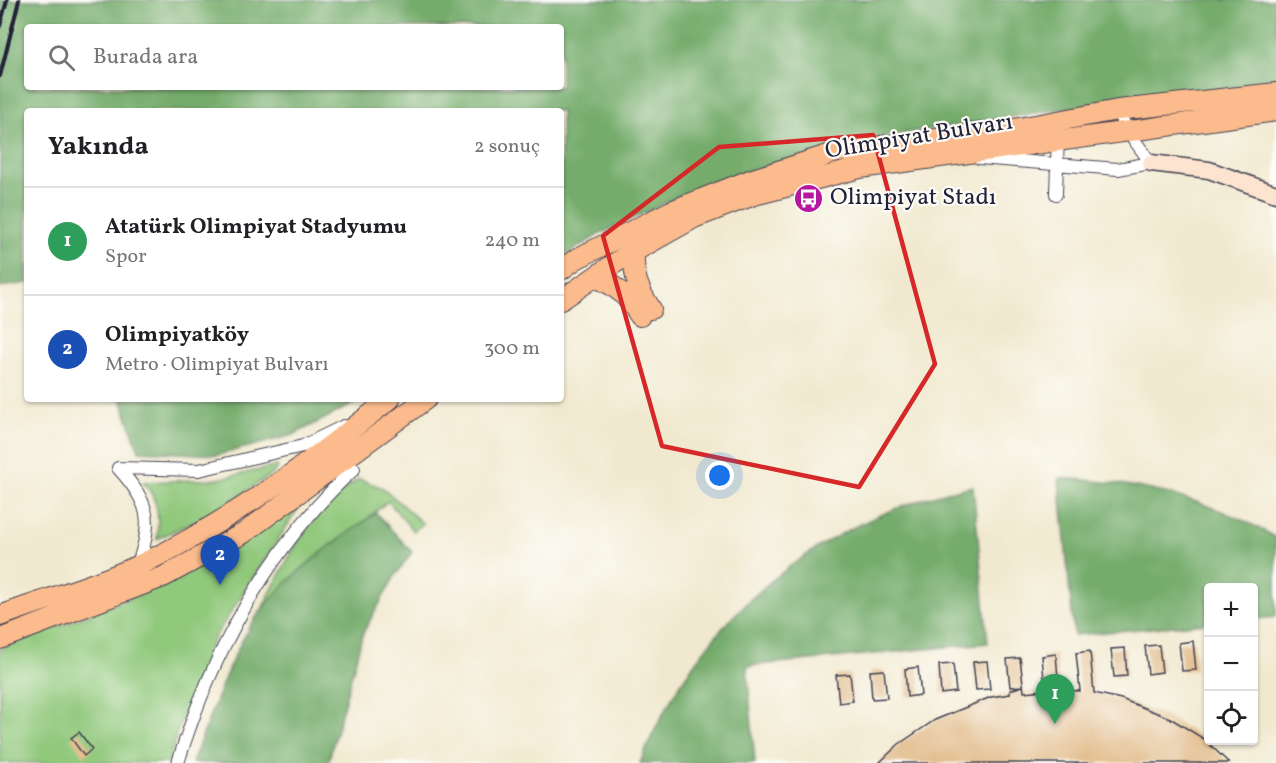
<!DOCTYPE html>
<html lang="tr">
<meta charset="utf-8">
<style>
:root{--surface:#fff;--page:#f2f2f2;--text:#202124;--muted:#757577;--line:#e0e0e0;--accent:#d93025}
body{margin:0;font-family:Vollkorn,serif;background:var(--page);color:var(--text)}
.controls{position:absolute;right:18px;bottom:18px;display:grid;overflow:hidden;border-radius:6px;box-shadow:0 2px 4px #0004}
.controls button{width:54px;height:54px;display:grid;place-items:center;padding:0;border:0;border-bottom:2px solid var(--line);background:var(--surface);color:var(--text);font:30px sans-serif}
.you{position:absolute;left:720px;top:476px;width:21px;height:21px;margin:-15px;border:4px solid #fff;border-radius:50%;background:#1a73e8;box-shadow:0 0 0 9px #1a73e833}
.badge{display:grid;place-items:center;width:39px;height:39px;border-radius:50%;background:var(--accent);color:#fff;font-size:20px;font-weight:700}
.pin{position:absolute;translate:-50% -50px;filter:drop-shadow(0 2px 3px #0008)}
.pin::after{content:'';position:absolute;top:32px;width:21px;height:18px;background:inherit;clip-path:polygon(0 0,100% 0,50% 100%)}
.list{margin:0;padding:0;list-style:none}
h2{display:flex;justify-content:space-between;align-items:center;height:78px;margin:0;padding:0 24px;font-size:26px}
h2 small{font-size:20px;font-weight:400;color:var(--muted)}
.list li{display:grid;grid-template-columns:39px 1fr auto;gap:18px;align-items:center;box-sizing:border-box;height:108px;padding:0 24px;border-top:2px solid var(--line)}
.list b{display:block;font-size:22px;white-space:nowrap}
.list p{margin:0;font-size:20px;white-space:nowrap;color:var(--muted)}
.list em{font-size:20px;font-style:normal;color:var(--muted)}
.icon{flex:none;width:33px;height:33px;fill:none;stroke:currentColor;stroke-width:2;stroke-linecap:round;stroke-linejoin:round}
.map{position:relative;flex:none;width:1276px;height:763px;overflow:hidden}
.search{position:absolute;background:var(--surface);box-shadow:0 2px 4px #0004;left:24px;top:24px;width:540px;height:66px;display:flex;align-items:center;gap:15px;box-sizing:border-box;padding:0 21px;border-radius:6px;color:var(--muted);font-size:22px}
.panel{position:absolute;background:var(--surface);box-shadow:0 2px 4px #0004;left:24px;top:108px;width:540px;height:294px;border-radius:6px}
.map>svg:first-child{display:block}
.green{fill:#90c87c;stroke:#59755c;stroke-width:1.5}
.forest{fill:#74ac6c;stroke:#4b6754;stroke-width:1.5;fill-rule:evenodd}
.building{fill:#e2bc8b}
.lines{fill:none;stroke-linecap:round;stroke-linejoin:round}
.street-casing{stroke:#414051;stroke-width:14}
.secondary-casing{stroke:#414051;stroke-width:19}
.primary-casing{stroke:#414051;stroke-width:22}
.street{stroke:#fff;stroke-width:12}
.secondary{stroke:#fde4d1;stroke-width:16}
.primary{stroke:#fbbb8d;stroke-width:20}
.rail{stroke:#22223b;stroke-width:4}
.marked{fill:none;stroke:#d62828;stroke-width:4.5;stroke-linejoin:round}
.labels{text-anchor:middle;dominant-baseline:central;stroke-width:4.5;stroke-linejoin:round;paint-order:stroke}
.street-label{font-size:24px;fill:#22223b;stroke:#fdfcf7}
.poi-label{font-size:24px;fill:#22223b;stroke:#fdfcf7;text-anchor:start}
</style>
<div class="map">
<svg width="1276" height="763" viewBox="0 0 1276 763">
<rect width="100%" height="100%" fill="#fdfcf7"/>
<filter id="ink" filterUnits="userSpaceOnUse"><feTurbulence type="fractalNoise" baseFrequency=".0167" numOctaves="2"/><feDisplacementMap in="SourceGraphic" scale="12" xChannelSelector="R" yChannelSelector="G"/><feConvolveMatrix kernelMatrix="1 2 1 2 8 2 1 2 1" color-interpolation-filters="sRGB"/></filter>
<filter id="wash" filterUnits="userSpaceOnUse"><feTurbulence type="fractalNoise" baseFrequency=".008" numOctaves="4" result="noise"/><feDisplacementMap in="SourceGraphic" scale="24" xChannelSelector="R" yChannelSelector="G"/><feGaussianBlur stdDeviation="1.35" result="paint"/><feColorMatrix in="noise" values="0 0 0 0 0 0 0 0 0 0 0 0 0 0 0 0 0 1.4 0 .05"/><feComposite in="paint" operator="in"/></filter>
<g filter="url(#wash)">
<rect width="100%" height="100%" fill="#f1e9cf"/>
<path class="green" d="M278,466L274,473L216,511L157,539C159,516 159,500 143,482L218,479Z
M359,479L383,488L423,524L413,531L388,501L262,609C288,558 309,510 359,479Z
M305,498L214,638L176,735L169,763H0V649L140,594Z"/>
<path class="forest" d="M0,0H1276V82L1109,102L893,135L799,158L705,184L598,235L561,258V111H27V283L0,287ZM27,27H561V87H27Z
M121,399H363L293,435L218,455L139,451Z
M1059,478C1135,482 1210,498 1276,538V617L1254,619V588H1208V623L1074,635Z
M973,486L988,643L747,666L755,763H640C700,615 818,519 973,486Z
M376,513L412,552L395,576L363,633L328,763H192C210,718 233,644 263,608C294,570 336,541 376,513Z"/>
<g id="blocks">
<path class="building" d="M1193,641L1196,670L1182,671L1179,643Z
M1159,645L1162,672L1148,674L1145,646Z
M1125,648L1127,676L1114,677L1111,649Z
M1090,651L1094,693L1121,699L1170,718L1204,739L1229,763H879L899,744L935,720L991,697L1010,694V690L1023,686L1010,687L1007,659L1020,658L1024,692L1045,690L1042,656L1056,654L1059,690L1080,691L1076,653Z
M987,661L990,689L976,690L973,662Z
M953,664L956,692L941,694L939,665Z
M918,667L921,695L907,697L905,669Z
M884,670L887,698L872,699L870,671Z
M850,674L853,701L839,703L836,675Z
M79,732L92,749L84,756L71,738Z"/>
</g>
</g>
<g filter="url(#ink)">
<use href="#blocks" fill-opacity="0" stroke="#414051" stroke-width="1.5"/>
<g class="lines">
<defs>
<path id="street" d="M979,158L1118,169L1151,163L1127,130L1118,110
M1056,194L1058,135
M118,468L199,470L303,446L344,426
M118,468C150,503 154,521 137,566
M178,763C211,654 269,547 354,469"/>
<path id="secondary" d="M1151,163L1209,170L1276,194"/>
<path id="primary" d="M634,252C633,276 638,289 651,309
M561,270L576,259L671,211L750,180L837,152L1013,129L1118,110L1276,93
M595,277C617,286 627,296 640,316
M561,300L621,259L694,218L754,195L860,168L1276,111
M0,616C48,598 100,584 146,562C234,519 313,460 390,399
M0,639L163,577L244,533L426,399"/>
</defs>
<use href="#street" class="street-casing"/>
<use href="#secondary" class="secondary-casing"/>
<use href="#primary" class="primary-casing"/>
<use href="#street" class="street"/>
<use href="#secondary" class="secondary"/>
<use href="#primary" class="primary"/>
<path class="rail" d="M0,26L7,0
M0,76L19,0"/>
</g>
</g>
<path class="marked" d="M873,135L935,364L859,487L662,446L603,236L719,147Z"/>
<defs>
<symbol id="bus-disc" viewBox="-11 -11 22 22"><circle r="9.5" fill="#b5179e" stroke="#fdfcf7"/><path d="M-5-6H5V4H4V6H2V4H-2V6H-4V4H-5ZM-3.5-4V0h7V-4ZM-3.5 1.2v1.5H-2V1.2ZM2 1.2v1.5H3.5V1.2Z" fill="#fff"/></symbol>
</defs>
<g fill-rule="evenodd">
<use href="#bus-disc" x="792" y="182" width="33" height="33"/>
</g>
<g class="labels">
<g class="street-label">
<text transform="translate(919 137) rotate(-9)">Olimpiyat Bulvarı</text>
</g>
<g class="poi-label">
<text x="830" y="198">Olimpiyat Stadı</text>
</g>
</g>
</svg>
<div class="controls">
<button>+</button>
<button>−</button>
<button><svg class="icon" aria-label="locate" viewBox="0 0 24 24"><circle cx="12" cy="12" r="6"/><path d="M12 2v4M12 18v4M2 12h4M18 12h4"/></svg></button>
</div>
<div class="you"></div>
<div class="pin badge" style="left:1055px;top:724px;background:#2e9e5b">1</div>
<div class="pin badge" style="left:220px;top:585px;background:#1a4fb4">2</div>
<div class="search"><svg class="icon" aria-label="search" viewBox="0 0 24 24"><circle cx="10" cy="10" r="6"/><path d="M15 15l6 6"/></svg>Burada ara</div>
<section class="panel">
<h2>Yakında<small>2 sonuç</small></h2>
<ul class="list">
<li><span class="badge" style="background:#2e9e5b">1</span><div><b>Atatürk Olimpiyat Stadyumu</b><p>Spor</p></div><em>240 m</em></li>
<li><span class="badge" style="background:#1a4fb4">2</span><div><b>Olimpiyatköy</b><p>Metro · Olimpiyat Bulvarı</p></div><em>300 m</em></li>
</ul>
</section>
</div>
